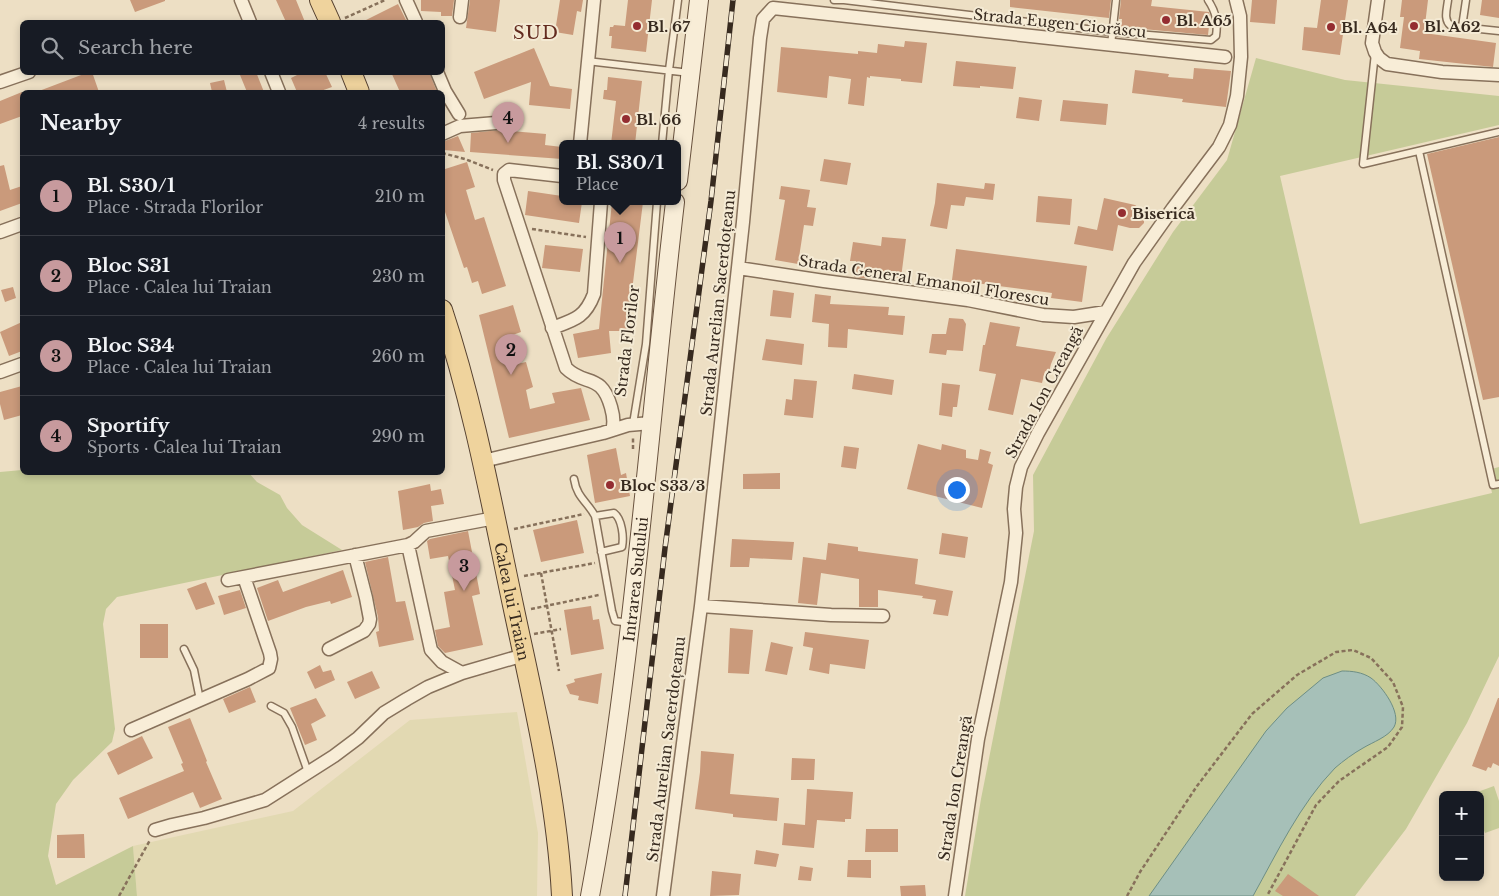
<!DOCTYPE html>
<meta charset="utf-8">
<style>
:root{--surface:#171b24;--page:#242831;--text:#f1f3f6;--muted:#9ea1a6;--line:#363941;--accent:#c79a9d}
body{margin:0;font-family:"Libre Baskerville",serif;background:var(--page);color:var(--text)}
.controls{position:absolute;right:15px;bottom:15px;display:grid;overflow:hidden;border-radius:8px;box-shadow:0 2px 8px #0003}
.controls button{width:45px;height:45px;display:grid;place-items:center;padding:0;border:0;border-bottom:1px solid var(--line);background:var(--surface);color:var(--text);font:25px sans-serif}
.you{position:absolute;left:956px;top:489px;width:18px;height:18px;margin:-12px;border:4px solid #fff;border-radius:50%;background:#1a73e8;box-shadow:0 0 0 8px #1a73e833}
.badge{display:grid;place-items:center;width:32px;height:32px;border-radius:50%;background:var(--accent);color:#111;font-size:16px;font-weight:700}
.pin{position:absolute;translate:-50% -41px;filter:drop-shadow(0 1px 2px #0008)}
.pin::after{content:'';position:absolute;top:26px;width:18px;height:15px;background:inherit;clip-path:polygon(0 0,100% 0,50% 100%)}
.popup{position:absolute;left:559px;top:140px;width:122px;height:65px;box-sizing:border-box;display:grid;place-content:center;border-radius:8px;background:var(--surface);filter:drop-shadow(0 1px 4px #0005);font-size:16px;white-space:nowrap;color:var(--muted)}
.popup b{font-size:19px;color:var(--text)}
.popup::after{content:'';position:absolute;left:50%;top:100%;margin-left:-10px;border:10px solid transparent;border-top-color:var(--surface)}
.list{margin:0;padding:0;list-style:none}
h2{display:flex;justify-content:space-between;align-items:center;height:65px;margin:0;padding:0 20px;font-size:21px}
h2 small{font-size:16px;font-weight:400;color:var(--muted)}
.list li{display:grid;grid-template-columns:32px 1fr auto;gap:15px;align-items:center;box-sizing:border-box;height:80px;padding:0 20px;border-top:1px solid var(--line)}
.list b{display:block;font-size:19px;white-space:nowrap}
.list p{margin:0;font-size:16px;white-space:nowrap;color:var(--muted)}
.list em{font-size:16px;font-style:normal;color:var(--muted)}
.icon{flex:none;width:28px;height:28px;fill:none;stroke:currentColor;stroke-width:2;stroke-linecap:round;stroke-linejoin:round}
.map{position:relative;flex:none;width:1499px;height:896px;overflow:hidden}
.search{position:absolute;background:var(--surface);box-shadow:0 2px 8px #0003;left:20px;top:20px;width:425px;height:55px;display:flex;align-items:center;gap:12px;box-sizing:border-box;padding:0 18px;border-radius:8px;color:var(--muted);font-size:19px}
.panel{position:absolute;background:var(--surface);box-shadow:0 2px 8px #0003;left:20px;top:90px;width:425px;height:385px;border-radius:8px}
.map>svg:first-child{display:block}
.farmland{fill:#e2d9b2}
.green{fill:#c6cb98}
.water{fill:#a6c0b8;stroke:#6d8e85}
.building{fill:#ca9a7b}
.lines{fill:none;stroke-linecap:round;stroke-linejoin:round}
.lane-casing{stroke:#87715b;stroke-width:9}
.street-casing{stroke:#87715b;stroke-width:15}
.secondary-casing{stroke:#69523e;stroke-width:20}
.primary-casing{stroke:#55402f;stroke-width:22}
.path{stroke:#87715b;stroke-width:2.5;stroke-dasharray:4 2.5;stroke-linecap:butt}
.lane{stroke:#f8edd7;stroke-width:6}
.street{stroke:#f8edd7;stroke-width:12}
.secondary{stroke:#f8edd7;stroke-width:18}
.primary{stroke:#efd39d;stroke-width:20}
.rail-casing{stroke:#372a1f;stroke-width:5.5}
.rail{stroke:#f4ead4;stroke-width:4;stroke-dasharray:11;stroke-linecap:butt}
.poi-dot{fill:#942d31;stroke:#f4ead4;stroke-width:2}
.labels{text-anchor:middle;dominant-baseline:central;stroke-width:4;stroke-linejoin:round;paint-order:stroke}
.poi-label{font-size:15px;font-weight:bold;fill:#372a1f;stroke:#f4ead4;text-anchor:start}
.street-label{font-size:15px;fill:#372a1f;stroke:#f4ead4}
.quarter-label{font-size:18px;letter-spacing:1px;fill:#632b1f;stroke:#f4ead4}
</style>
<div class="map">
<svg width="1499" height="896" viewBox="0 0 1499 896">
<rect width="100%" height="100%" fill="#eddfc4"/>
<path class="farmland" d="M517,712L538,833L537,896H137L133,846L293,811L410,720Z"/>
<path class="green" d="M1256,58L1345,80L1499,96V125L1280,176L1360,524L1492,493L1487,470L1499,467V656L1467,723L1406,829L1355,896H965L981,799L1034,531L1033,475L1106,339L1173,232L1227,160Z
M22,470V472L249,473L257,482L280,495L287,508L302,525L342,550L117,597L106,609L103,624L115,729L112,742L73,780L56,804L48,856L56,885L133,846L137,896H0V472Z
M1494,786L1499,801V828L1485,833L1480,820V795L1472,794Z"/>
<path class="water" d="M1342,671C1352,671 1362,672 1371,678C1382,686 1402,713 1394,727C1388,737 1373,742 1363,748C1354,753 1343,761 1335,768C1300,804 1277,853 1253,896H1149L1266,731L1287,708L1323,678Z"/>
<path class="building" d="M130,0H165V1L135,12Z
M276,0H296L305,22H286Z
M421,0H454L452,16H441V12L421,11Z
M470,0H500L496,32L466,28Z
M560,0H583L581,12L577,11L573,35L555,32Z
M628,0H652L646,52L611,48L612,36H609L610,27H613L614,25L625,26Z
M1010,0H1111L1109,18L1010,7Z
M1121,0H1152L1151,6L1209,12L1210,17L1208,35L1121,27L1122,19H1119Z
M1252,0H1277L1275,24L1250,22Z
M1321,0H1348L1340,55L1302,50L1304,27L1317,28Z
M1402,0H1428L1424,33L1496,43L1493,67L1419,59L1420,51L1400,48L1404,17H1400Z
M1482,0H1499V18L1480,15Z
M398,4L407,22H362Z
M905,41L927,43L922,83L901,81V79L870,76V78L867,77L864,106L848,104L851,79L829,76L827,98L777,92L781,47L858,54V51L877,53L878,44L904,47Z
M534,48L550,86L572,89L570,109L529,105L531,82L484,99L474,72Z
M956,61L1016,67L1013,89L980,86V88L953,86Z
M1194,68L1231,71L1226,107L1182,102L1183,99L1132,93L1135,70L1169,74L1168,77L1193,79Z
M89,72H92L99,92H39V91Z
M246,72H256L264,92H247L240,75Z
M303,72H325L332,87L318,92H297L291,78Z
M391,72H429L437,92H400Z
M608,77L642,81L635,144H611L616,101L603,99L604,90H607Z
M224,80L227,92H212L210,83Z
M22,92V116L0,124V101Z
M1019,97L1042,100L1039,121L1016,118Z
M1063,100L1108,104L1106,125L1060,121Z
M500,130L546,134L545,145L562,147V159L470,152L471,133Z
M458,136L465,152L444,150L445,141Z
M1499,137V397L1483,400L1427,154Z
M824,159L851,163L847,185L820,181Z
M467,162L475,187L466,190L475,220L484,217L506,286L482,294L478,281L472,283L467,267L464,268L442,203V170Z
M4,165L10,190L22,186V203L0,211V166Z
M937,183L984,189L985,183L995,184L993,200L966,197L964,206L951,205L947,229L930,226L935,203Z
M781,186L810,190L807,207L816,208L813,226L804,225L798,264L775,260L785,200L779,199Z
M528,191L562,196V202H582L579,223L525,215Z
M1038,196L1072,199L1070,225L1036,222Z
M1104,198L1135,205L1142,210L1144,216V223L1139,228H1130L1118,225L1113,251L1074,244L1078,226L1097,230Z
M612,202H643L627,331H609L611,353L578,358L573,334L599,329Z
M882,237L906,239L901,278L872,275L871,279L854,277L856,261H850L853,242L881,246Z
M545,245L583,249L580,272L542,268Z
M956,249L1087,266L1082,302L1051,298L1052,293L952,280Z
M13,287L16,298L5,302L1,290Z
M773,290L794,293L791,318L770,316Z
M815,294L831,296L830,304L889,307L888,315L905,316L903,335L848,329L847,348L828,347L829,324L812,322Z
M513,305L521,332L510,336L517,364L526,362L533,387L526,390L530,409L555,403L552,393L581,388L590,420L509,438L479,315Z
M949,318L963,319L966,324L963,351L947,350L946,355L929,353L932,334H946Z
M22,322V351L9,356L0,332Z
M990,322L1020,327L1016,346L1056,352L1051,364L1049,372L1045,371L1042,383L1021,379L1013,415L988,410L996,374L979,371L983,345H985Z
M766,339L804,344L802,365L762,360Z
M854,374L894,380L892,395L852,389Z
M794,379L817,381L813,418L784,415L786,399L792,400Z
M942,383L960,385L957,407H953L952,417L939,415Z
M22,386V415L4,420L0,404V392Z
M918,444L941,450L942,444L966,450V458L978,460L980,449L991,452L988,463L993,465L982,508L907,489Z
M844,446L859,448L856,469L841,467Z
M616,448L621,475L626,473L630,496L595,503L587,455Z
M780,473V489H743V474Z
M430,484L431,491L441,489L444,504L431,506L433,521L424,523L418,527L403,530L398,491Z
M577,520L584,553L541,562L533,530Z
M468,531L480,594L472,596L483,645L445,653L438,646L435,630L450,627L444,592L455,590L448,556L430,559L427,541L430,539Z
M942,533L968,537L965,558L939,554Z
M732,539L794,542L792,560L750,558L749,567H730Z
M828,543L858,547V551L918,559L915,584L953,591L948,616L933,614L936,600L922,598L923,596L878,590V607H859V579L821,573L817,605L798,603L803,557L826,560Z
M388,557L396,602L405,601L414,640L379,647L376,632L379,631L378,617L365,562Z
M343,570L352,597L331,604L330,601L306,607L268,621L257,588L278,580L283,592Z
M206,582L215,604L196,610L187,589Z
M240,590L246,608L224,615L218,596Z
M591,606L593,620L599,619L604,649L571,655L564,610Z
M140,624H168V658H140Z
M730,628L753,630L749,674L728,673Z
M805,632L869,640L865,669L830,664L829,674L809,670L813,648L803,646Z
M771,642L793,647L787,675L765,671Z
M320,665L323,672L331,670L335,680L315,689L307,672Z
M372,671L380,688L355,699L347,682Z
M602,673L598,704L578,700L579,696L570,694L566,685L575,682L574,679Z
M250,687L256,702L229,713L223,699Z
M316,698L326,716L311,724L317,740L305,745L290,708Z
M1498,698H1499V766L1493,763L1491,768L1488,767L1486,771L1472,766Z
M190,718L207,761L206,762L222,799L200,808L193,792L128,819L119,798L184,771L181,764L183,763L168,727Z
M142,736L153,758L118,775L107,753Z
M701,751L734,754L730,794L779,798L777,821L733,817V814L695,809L700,772Z
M792,758L815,759L814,780H791Z
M807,789L853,792L851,819H845V822L817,820L814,848L782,845L784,823L805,825Z
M866,829H898V852H865Z
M84,834L85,858H57V835Z
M756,850L779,854L776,867L754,864Z
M848,860H871V878L847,877Z
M800,866L813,868L811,881L798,880Z
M712,871L741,874L739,895L710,896Z
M1288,874L1319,896H1283L1275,891Z
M925,885L926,896H901L900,886Z"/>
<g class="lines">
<defs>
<path id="lane" d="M834,0H845
M844,0L1112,32L1211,40L1216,36C1218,22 1216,12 1208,0
M1448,0C1447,9 1443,20 1451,26L1499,31
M1462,27L1466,0
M1111,45L1116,0
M1375,53L1363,164L1499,132
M587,61L690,73
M662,144L669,70L678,0
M1419,151L1493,485L1499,484
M633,424L646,344L657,202
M574,479C577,498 587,501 595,516L612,611L615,621L630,623
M595,516L614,513C622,519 624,537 622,547L601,552
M184,649L194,670L200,700
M271,706L284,713L292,727L308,772"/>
<path id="street" d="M241,0L250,22
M406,0L416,22
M1378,0L1372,43L1375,52L1379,58L1387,64L1442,72L1499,75
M773,8L1225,57
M460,17L462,0
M271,72L279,92
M437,72L445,91L459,114
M0,82L29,72
M442,134L460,126L496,123
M580,144L594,0
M562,176L509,170L504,174V180L566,368C585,387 601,372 611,407C613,414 615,422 612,430
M0,232L22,224
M738,268L824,281L968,300L1043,315L1074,317L1106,312
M552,328C574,320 585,318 594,294L601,202
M0,372L22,364
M483,461L603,433L628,425L651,423
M408,545L431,650L442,662L462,673
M228,580L408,545L414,542L426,531L495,518
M701,606L831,615L883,616
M329,649L364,631L369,624L370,619L366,598L355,555
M131,730L248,679L269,668L271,659L270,653L244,577
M155,830L172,825L204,818L265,800L334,756L358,738L384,713L407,699L428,687L462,673L524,655
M663,896L701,606L743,222L760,38L763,19L773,8
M955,896L978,739L1011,582L1016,533L1014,509L1016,487L1021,467L1038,433L1134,263L1173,208L1219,147L1230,125L1237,96L1241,57L1240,16L1236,0"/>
<g id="secondary">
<path d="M678,181L699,0"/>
<path id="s1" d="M590,896C633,667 648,433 675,202"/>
</g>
<g id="primary">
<path d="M320,0L330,22"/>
<path d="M351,72L359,92"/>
<path id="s2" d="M442,310C474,406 492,506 513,605C533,700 557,798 562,896"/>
</g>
</defs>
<use href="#lane" class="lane-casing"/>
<use href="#street" class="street-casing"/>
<use href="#secondary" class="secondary-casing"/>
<use href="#primary" class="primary-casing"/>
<path class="path" d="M345,18L385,0
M442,153L465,159L493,170
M532,229L586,237
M633,449V437
M514,529L584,514
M541,573L559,671
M524,576L595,563
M531,609L599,595
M534,634L561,629
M119,896L150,840
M1127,896L1140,872L1197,786L1252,714L1297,675L1336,652L1353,650L1371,658L1393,682L1403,707L1402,727L1388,747L1339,781L1316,805L1267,896"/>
<use href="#lane" class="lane"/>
<use href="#street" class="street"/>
<use href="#secondary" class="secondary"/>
<use href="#primary" class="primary"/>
<defs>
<path id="rail" d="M625,896L665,548L711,201L733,0"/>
</defs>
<use href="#rail" class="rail-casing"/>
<use href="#rail" class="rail"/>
</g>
<g class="poi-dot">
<circle cx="1166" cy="20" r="5"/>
<circle cx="637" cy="26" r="5"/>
<circle cx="1414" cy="26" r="5"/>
<circle cx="1331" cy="27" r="5"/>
<circle cx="626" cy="119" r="5"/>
<circle cx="1122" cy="213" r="5"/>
<circle cx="610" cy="485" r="5"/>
</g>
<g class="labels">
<g class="poi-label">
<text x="1176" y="20">Bl. A65</text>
<text x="647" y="26">Bl. 67</text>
<text x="1424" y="26">Bl. A62</text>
<text x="1341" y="27">Bl. A64</text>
<text x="636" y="119">Bl. 66</text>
<text x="1132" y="213">Biserică</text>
<text x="620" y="485">Bloc S33/3</text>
</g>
<g class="street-label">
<text transform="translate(1060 23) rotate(6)">Strada Eugen Ciorăscu</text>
<text transform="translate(924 280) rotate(9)">Strada General Emanoil Florescu</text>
<text transform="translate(718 303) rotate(-84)">Strada Aurelian Sacerdoțeanu</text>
<text transform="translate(627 341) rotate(-83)">Strada Florilor</text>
<text transform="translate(1044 392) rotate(-62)">Strada Ion Creangă</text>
<text stroke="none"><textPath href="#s1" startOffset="320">Intrarea Sudului</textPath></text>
<text stroke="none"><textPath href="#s2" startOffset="300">Calea lui Traian</textPath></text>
<text transform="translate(666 749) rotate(-83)">Strada Aurelian Sacerdoțeanu</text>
<text transform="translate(955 788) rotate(-81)">Strada Ion Creangă</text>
</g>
<g class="quarter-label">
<text x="536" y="33">SUD</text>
</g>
</g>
</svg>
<div class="controls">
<button>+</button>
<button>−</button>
</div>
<div class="you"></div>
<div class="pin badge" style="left:620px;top:263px">1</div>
<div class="popup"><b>Bl. S30/1</b>Place</div>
<div class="pin badge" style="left:511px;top:375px">2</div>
<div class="pin badge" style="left:464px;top:591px">3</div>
<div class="pin badge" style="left:508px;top:143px">4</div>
<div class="search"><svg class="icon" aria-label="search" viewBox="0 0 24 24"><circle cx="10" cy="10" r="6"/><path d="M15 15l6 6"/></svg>Search here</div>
<section class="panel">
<h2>Nearby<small>4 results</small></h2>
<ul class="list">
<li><span class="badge">1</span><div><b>Bl. S30/1</b><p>Place · Strada Florilor</p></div><em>210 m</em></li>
<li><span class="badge">2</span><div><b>Bloc S31</b><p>Place · Calea lui Traian</p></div><em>230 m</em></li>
<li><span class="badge">3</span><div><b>Bloc S34</b><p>Place · Calea lui Traian</p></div><em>260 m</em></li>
<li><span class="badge">4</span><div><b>Sportify</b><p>Sports · Calea lui Traian</p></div><em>290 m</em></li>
</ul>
</section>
</div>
